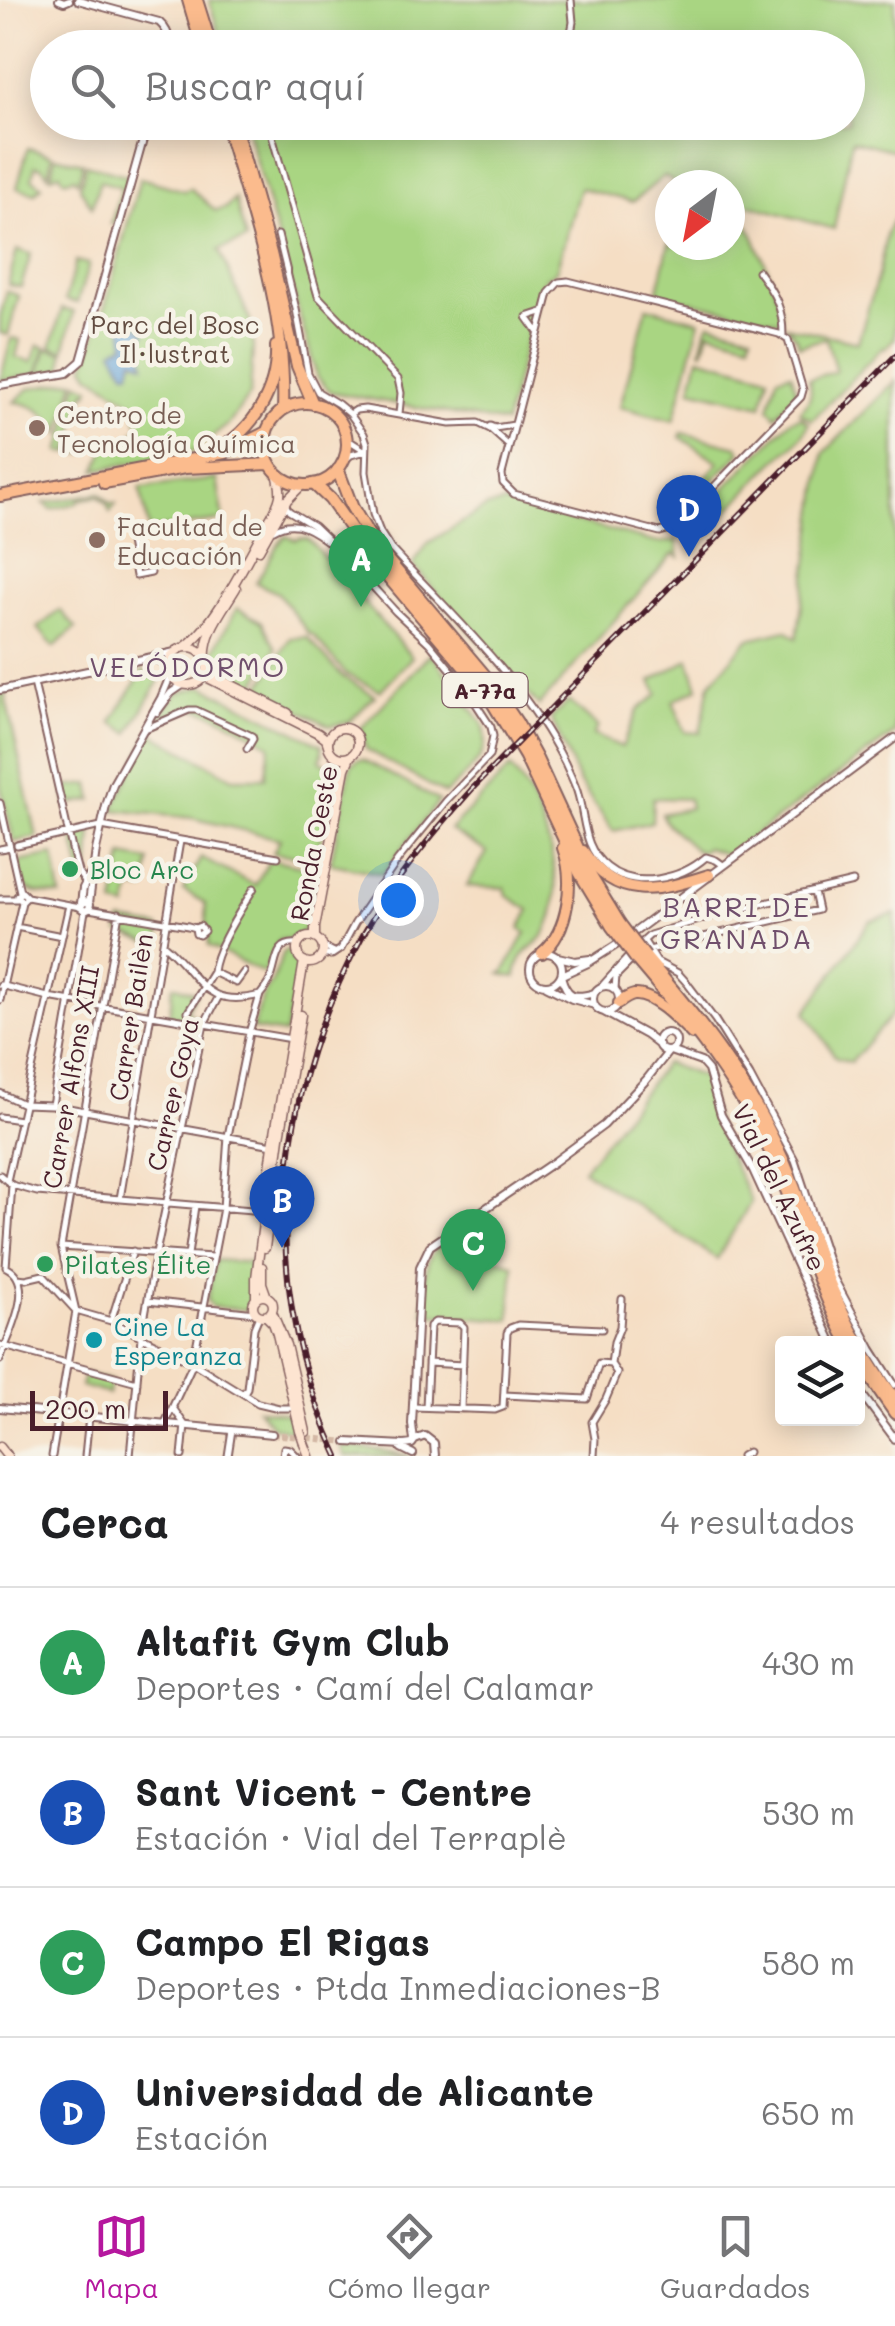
<!DOCTYPE html>
<html lang="es">
<meta charset="utf-8">
<style>
:root{--surface:#fff;--page:#f2f2f2;--text:#202124;--muted:#757577;--line:#e0e0e0;--accent:#b5179e}
body{margin:0;font-family:Mali,sans-serif;background:var(--page);color:var(--text)}
.controls{position:absolute;right:30px;bottom:30px;display:grid;overflow:hidden;border-radius:10px;box-shadow:0 5px 25px #0003}
.controls button{width:90px;height:90px;display:grid;place-items:center;padding:0;border:0;border-bottom:2px solid var(--line);background:var(--surface);color:var(--text);font:50px sans-serif}
.compass{position:absolute;left:655px;top:170px;width:90px;height:90px;border-radius:50%;background:var(--surface);box-shadow:0 5px 25px #0003;rotate:212deg}
.scale{position:absolute;left:30px;bottom:25px;width:138px;box-sizing:border-box;padding-left:10px;border:5px solid #4a1f2b;border-top:0;font-size:28px;line-height:35px;white-space:nowrap;color:#4a1f2b;-webkit-text-stroke:8px #f7f3e8;paint-order:stroke}
.you{position:absolute;left:398px;top:900px;width:35px;height:35px;margin:-25px;border:8px solid #fff;border-radius:50%;background:#1a73e8;box-shadow:0 0 0 15px #1a73e833}
.badge{display:grid;place-items:center;width:65px;height:65px;border-radius:50%;background:var(--accent);color:#fff;font-size:32px;font-weight:700}
.pin{position:absolute;translate:-50% -82px;filter:drop-shadow(0 2px 5px #0008)}
.pin::after{content:'';position:absolute;top:52px;width:35px;height:30px;background:inherit;clip-path:polygon(0 0,100% 0,50% 100%)}
.list{margin:0;padding:0;list-style:none}
h2{display:flex;justify-content:space-between;align-items:center;height:130px;margin:0;padding:0 40px;font-size:42px}
h2 small{font-size:32px;font-weight:400;color:var(--muted)}
.list li{display:grid;grid-template-columns:65px 1fr auto;gap:30px;align-items:center;box-sizing:border-box;height:150px;padding:0 40px;border-top:2px solid var(--line)}
.list b{display:block;font-size:38px;white-space:nowrap}
.list p{margin:0;font-size:32px;white-space:nowrap;color:var(--muted)}
.list em{font-size:32px;font-style:normal;color:var(--muted)}
.icon{flex:none;width:55px;height:55px;fill:none;stroke:currentColor;stroke-width:2;stroke-linecap:round;stroke-linejoin:round}
.map{position:relative;flex:none;width:895px;height:1456px;overflow:hidden}
.search{position:absolute;background:var(--surface);box-shadow:0 5px 25px #0003;left:30px;right:30px;top:30px;height:110px;display:flex;align-items:center;gap:25px;box-sizing:border-box;padding:0 35px;border-radius:55px;color:var(--muted);font-size:38px}
.sheet{height:730px;background:var(--surface)}
nav{display:flex;justify-content:space-around;align-items:center;box-sizing:border-box;height:140px;border-top:2px solid var(--line);background:var(--surface);font-size:28px;color:var(--muted)}
nav a{display:grid;justify-items:center;gap:5px}
nav .on{color:var(--accent)}
.map>svg:first-child{display:block}
.green{fill:#a9d582;stroke:#7a7a56;stroke-width:2.5}
.water{fill:#67a6da;stroke:#586282;stroke-width:2.5}
.lines{fill:none;stroke-linecap:round;stroke-linejoin:round}
.tertiary-tunnel{stroke:#d3b8a5;stroke-width:6;stroke-dasharray:6 3;stroke-linecap:butt}
.minor-casing{stroke:#866261;stroke-width:9}
.tertiary-casing{stroke:#866261;stroke-width:10}
.secondary-casing{stroke:#866261;stroke-width:11}
.primary-casing{stroke:#866261;stroke-width:14}
.motorway-casing{stroke:#866261;stroke-width:15}
.minor{stroke:#fff;stroke-width:5}
.tertiary{stroke:#fff;stroke-width:6}
.secondary{stroke:#fde4d1;stroke-width:8}
.primary{stroke:#fbbb8d;stroke-width:10}
.motorway{stroke:#fbbb8d;stroke-width:11}
.rail-casing{stroke:#4a1f2b;stroke-width:6}
.rail{stroke:#f7f3e8;stroke-width:2.5;stroke-dasharray:8;stroke-linecap:butt}
.secondary-bridge-casing{stroke:#866261;stroke-width:11;stroke-linecap:butt}
.motorway-bridge-casing{stroke:#866261;stroke-width:15;stroke-linecap:butt}
.secondary-bridge{stroke:#fde4d1;stroke-width:8}
.motorway-bridge{stroke:#fbbb8d;stroke-width:11}
.education-dot{fill:#8d6e63;stroke:#f7f3e8;stroke-width:4}
.leisure-dot{fill:#2e9e5b;stroke:#f7f3e8;stroke-width:4}
.culture-dot{fill:#0f9aa8;stroke:#f7f3e8;stroke-width:4}
.labels{text-anchor:middle;dominant-baseline:central;stroke-width:9;stroke-linejoin:round;paint-order:stroke}
.shield{fill:#f7f3e8;stroke:#7e5f64;stroke-width:2.5}
.shield-label{font-size:22px;font-weight:bold;fill:#4a1f2b}
.park-label{font-size:25px;fill:#624c41;stroke:#f7f3e8}
.education-label{font-size:25px;fill:#785e54;stroke:#f7f3e8;text-anchor:start}
.street-label{font-size:25px;fill:#4a1f2b;stroke:#f7f3e8}
.leisure-label{font-size:25px;fill:#27864d;stroke:#f7f3e8;text-anchor:start}
.culture-label{font-size:25px;fill:#0d838f;stroke:#f7f3e8;text-anchor:start}
.neighbourhood-label{font-size:28px;letter-spacing:2.5px;fill:#704f6c;stroke:#f7f3e8}
</style>
<div class="map">
<svg width="895" height="1456" viewBox="0 0 895 1456">
<rect width="100%" height="100%" fill="#f7f3e8"/>
<filter id="ink" filterUnits="userSpaceOnUse"><feTurbulence type="fractalNoise" baseFrequency=".01" numOctaves="2"/><feDisplacementMap in="SourceGraphic" scale="20" xChannelSelector="R" yChannelSelector="G"/><feConvolveMatrix kernelMatrix="1 2 1 2 8 2 1 2 1" color-interpolation-filters="sRGB"/></filter>
<filter id="wash" filterUnits="userSpaceOnUse"><feTurbulence type="fractalNoise" baseFrequency=".0048" numOctaves="4" result="noise"/><feDisplacementMap in="SourceGraphic" scale="40" xChannelSelector="R" yChannelSelector="G"/><feGaussianBlur stdDeviation="2.25" result="paint"/><feColorMatrix in="noise" values="0 0 0 0 0 0 0 0 0 0 0 0 0 0 0 0 0 1.4 0 .05"/><feComposite in="paint" operator="in"/></filter>
<g filter="url(#wash)">
<rect width="100%" height="100%" fill="#f5dec4"/>
<path class="green" d="M209,0H895V151L852,140L834,229L737,201C749,228 784,296 781,322L657,294L670,239V245H730V185H678L664,176L633,202L580,188L556,271L545,278L540,287L505,423L331,392L317,377L245,123L848,122V48L223,47Z
M28,148L53,155L48,175L42,167L35,166L32,178L42,186L35,193L17,188Z
M56,156L83,163L78,182L74,177L68,180L63,179L60,173L51,176Z
M86,164L129,176L117,221L114,224H111L121,187L100,181L92,207L80,188Z
M140,178L185,191L190,188L216,211L226,208L235,199L246,240L219,250L250,320L253,347L250,394L229,424L193,452L96,470L107,446L118,440L123,444L140,426C136,418 136,411 133,403L90,374L85,366L103,314Z
M895,217V338L884,349L882,348L812,420L799,412C809,402 814,394 809,379L836,371L826,338L799,346L797,339L786,326L858,342L879,272L887,232Z
M17,250L31,254L21,287L8,285Z
M76,261L89,264L77,303L65,300Z
M7,291L19,296L8,335L0,333V317Z
M647,307L700,321L674,421L620,407Z
M62,309L74,312L64,351L51,347Z
M710,323L752,334L750,342L709,331L703,351L701,350L706,330Z
M14,338L20,340L16,357L32,362L38,345L45,347L37,374L0,381L11,339Z
M47,348L63,353V369L39,373Z
M699,357L769,376L762,406L691,389Z
M791,373L797,392L776,416L769,408L777,377Z
M69,381H75L60,433C50,416 35,404 14,402L30,388Z
M895,381V733L727,855L707,848L698,852L666,823L661,814L690,808L688,799L653,798L652,822L613,831L579,782L551,718L569,701L598,727L593,735L622,747L638,710L658,694L651,681L689,659L698,688L673,701L685,732L700,733L710,684L748,639L786,630L797,638L824,453Z
M78,382L90,388L88,393L85,392L69,449L85,454L60,452Z
M801,417L809,423C801,443 785,451 771,465C755,481 742,497 726,513L722,515V492L725,488L791,420Z
M682,433L738,447L741,452L699,494L694,490L719,462L680,437Z
M217,479L224,520L149,530L140,488Z
M99,493L110,503L116,504L110,512L107,504L98,496L78,500V503L51,509L44,503Z
M506,503L658,543L677,540L679,557L674,553L539,706L452,611L413,565L428,543L487,507Z
M286,536L296,540L301,538L308,539L412,657L380,691L346,674L313,635L309,634L278,593L256,583L278,544Z
M237,608L262,622L276,649L255,685L248,684L214,666L213,652Z
M60,610L76,628L54,647L38,628Z
M307,637L342,676L375,696L349,722L330,726L263,691L261,686L290,638Z
M431,653L483,724C494,757 466,773 445,794L366,749L361,728Z
M143,670L160,680L129,733L112,722Z
M203,686L322,745V754L320,760L335,770L317,859L273,853L280,839L192,818L113,810L150,732L233,778H265L270,745C254,735 206,705 188,709C177,711 166,717 157,722L177,693Z
M4,691L37,837L14,842L0,785V693Z
M363,759L439,801L383,874L332,864L331,861L351,765L357,760Z
M510,768C542,800 572,891 545,933C533,952 519,948 516,977L500,974L504,972L526,933L520,928L530,910L507,896L505,888L467,886L487,852L450,830Z
M90,784L93,800L67,804L65,787Z
M92,831L89,874L84,876L81,874L73,836Z
M54,855L61,896C28,891 24,897 18,862Z
M123,856L150,861L145,890L131,888L127,908L114,905Z
M201,858L255,885L270,859L316,869L305,929L294,939L279,940L264,973L209,946L205,903L183,890Z
M895,914V1011L851,1062L836,1058L806,1012L870,921Z
M123,921L158,927L161,930L158,946L119,932L121,922Z
M290,950L293,961L299,965L285,1034L252,1029L263,996L272,982L284,951Z
M174,985L196,993L186,1011L201,1020L169,1015L172,997L171,993L173,992L172,987Z
M665,1063L706,1078C710,1123 732,1160 751,1202L717,1259L583,1170Z
M460,1231L495,1257L514,1265L510,1320L424,1314C425,1293 421,1262 438,1246C444,1241 453,1236 460,1231Z
M215,1260L255,1263L250,1310L212,1307L207,1301Z
M85,1373L112,1381L108,1394L81,1386Z
M258,1409L288,1414L293,1431L273,1427Z
M341,1446L380,1450L410,1456H345Z"/>
<path class="water" d="M127,324L140,327L146,333L140,341L145,364L133,359L130,372H125L113,350L125,344L122,327Z"/>
</g>
<g filter="url(#ink)">
<g class="lines">
<path class="tertiary-tunnel" d="M272,1434L347,1442"/>
<defs>
<path id="minor" d="M549,48L571,33L573,22L571,0
M268,122L318,296L398,379L401,393L399,414
M278,235L296,309L308,373L318,392L338,404L350,414L364,434L367,443L366,472L373,514L380,532L391,549C453,616 524,681 565,763C569,772 574,782 577,791C586,819 582,847 607,867C635,890 681,879 706,857L716,860L723,865
M758,271C775,294 783,307 783,336
M568,281L779,334L788,340L803,390L801,397L674,528L660,532L514,494L503,483L502,474L549,293L559,282Z
M537,331L527,317L542,312
M350,414L356,410L365,409L450,424L478,423L490,429L509,446
M490,426L495,428L514,425
M347,439L364,450
M342,463L351,455L366,451
M274,530C298,515 319,535 339,550L314,526L289,511L285,504
M130,542L136,576L151,573
M34,683L73,853L78,872L85,882
M145,729L189,710H196L252,736L253,739L247,749
M0,803L20,892
M17,845L101,826L278,857
M0,849L10,847
M22,892L27,897L22,902L17,896Z
M27,897L80,907
M0,899H17
M89,909L188,926L195,928L196,934L199,935L204,931L200,926L195,928
M16,927L62,936
M644,941L657,962L678,973L687,983L715,1020L750,1076L795,1160L834,1278L872,1349L895,1385
M641,943L650,935L719,914L853,882
M163,944C200,974 202,1010 260,995C264,990 268,985 270,980C278,963 273,942 298,944
M322,946L334,952
M649,950L818,910L814,892
M322,955H332L341,949L355,923L398,860L446,801L489,756L493,736L491,727L463,684L429,643L396,612L339,550
M213,972L236,983L244,972
M0,985L48,997L291,1039
M601,987L630,955
M615,989L616,976L635,957
M0,1000L22,902
M188,1012L213,972C215,948 241,910 254,888
M0,1093L23,1104L52,1105L273,1145
M52,1105L85,911
M0,1117L20,1120
M0,1175L12,1185L37,1192L264,1211
M7,1181L69,905
M120,1199L180,841
M61,1247L212,1257
M188,1255L195,1206
M6,1267L12,1185
M18,1278L26,1279L43,1275L76,1311L111,1321L193,1363L258,1403L279,1408H294
M148,1301L255,1313
M111,1321L133,1251
M0,1345L137,1382
M0,1360C7,1337 39,1283 6,1267
M428,1363L463,1365
M611,1364L614,1342L620,1327L622,1299
M244,1393L247,1388L254,1328L259,1316
M504,1395L587,1399L599,1363L611,1364L617,1373L606,1399L592,1422L595,1439L594,1456
M414,1407L495,1410L503,1407L507,1333L510,1328L518,1325L602,1329
M426,1407L430,1326L435,1322L460,1323L464,1327L461,1409
M173,1408L185,1425L182,1456
M165,1423L193,1363L223,1208L228,1136L249,1033L260,995
M52,1456L76,1311L61,1247L119,913
M85,1456L89,1416
M130,1456L141,1337L156,1253L204,1024L219,996
M228,1456L232,1430
M283,1456L284,1448L290,1449L297,1456
M741,1456L748,1452"/>
<path id="tertiary" d="M59,0L64,2L69,0
M78,0L159,22C167,29 171,37 168,48
M0,385L67,373L81,361L148,122
M151,659L162,661L169,669
M0,690L175,652
M157,712L171,693L184,684
M85,901L90,904L89,909L85,911L80,907Z
M81,903L83,888L91,873
M89,903L96,850L106,806L113,784L161,698L171,674
M530 969a16 16 0 1 1 32 0a16 16 0 1 1-32 0Z
M558,957L575,961L590,959
M562,975L588,963L624,940L895,738
M561,976C567,997 574,999 594,993
M546,986L572,999L595,1005
M593 999a13 13 0 1 1 26 0a13 13 0 1 1-26 0Z
M604,1012L646,1035L659,1045
M658 1042a9 9 0 1 1 18 0a9 9 0 1 1-18 0Z
M670,1051L701,1062L708,1070L721,1115L753,1170L833,1344
M858,1389L895,1439
M0,1408L272,1434
M414,1441L412,1424L420,1267L430,1246L554,1162L604,1125L646,1080L669,1051
M347,1442L404,1445L412,1444L415,1440L425,1436L434,1443L435,1456
M401,1448L413,1454"/>
<path id="secondary" d="M259,550L287,500L302,485
M185,647C216,624 244,565 263,531C269,520 278,508 280,496C281,488 279,481 277,473
M169 666a19 19 0 1 1 38 0a19 19 0 1 1-38 0Z
M206,660C203,633 223,610 236,588
M207,667L212,675L288,713
M204,676L318,733L326,739L328,745
M328 743a15 15 0 1 1 30 0a15 15 0 1 1-30 0Z
M315,937V927L345,769L350,757
M297 950a13 13 0 1 1 26 0a13 13 0 1 1-26 0Z
M265,1248L280,1137L301,1015
M262,1267V1283L267,1297
M253 1306a10 10 0 1 1 20 0a10 10 0 1 1-20 0Z
M256,1299V1278L273,1145L304,961
M272,1312L286,1345L306,1432
M266,1316L273,1323L277,1334L300,1431
M304,1443L309,1456
M0,1447L7,1456"/>
<path id="primary" d="M188,0L202,48
M197,0L212,48
M225,122C252,215 287,312 283,410
M234,122L271,253L297,366L313,404
M265 444a41 41 0 1 1 82 0a41 41 0 1 1-82 0Z
M216,451C254,429 278,391 276,346
M104,483L185,468L270,464
M0,496L225,453L266,432
M583,851C617,903 659,891 709,875
M542,953C569,931 575,880 563,848
M619,1003C623,1000 629,996 634,995C653,993 680,1022 692,1034"/>
<path id="motorway" d="M338,470L352,507L374,544L486,677L517,723L536,758L591,877L619,923
M314,484L330,499L368,553L488,695L525,756L580,873L612,926
M645,957C699,1020 748,1082 782,1158C800,1198 812,1240 828,1280C845,1322 867,1363 895,1399
M637,960C691,1023 742,1087 776,1164C802,1224 817,1286 849,1344
M858,1359L895,1413"/>
</defs>
<use href="#minor" class="minor-casing"/>
<use href="#tertiary" class="tertiary-casing"/>
<use href="#secondary" class="secondary-casing"/>
<use href="#primary" class="primary-casing"/>
<use href="#motorway" class="motorway-casing"/>
<use href="#minor" class="minor"/>
<use href="#tertiary" class="tertiary"/>
<use href="#secondary" class="secondary"/>
<use href="#primary" class="primary"/>
<use href="#motorway" class="motorway"/>
<defs>
<path id="rail" d="M338,1456C257,1284 272,1100 363,935C393,881 432,834 473,788L895,356"/>
</defs>
<use href="#rail" class="rail-casing"/>
<use href="#rail" class="rail"/>
<defs>
<path id="secondary-bridge" d="M300,1431L304,1443"/>
<path id="motorway-bridge" d="M619,923L645,957
M612,926L637,960"/>
</defs>
<use href="#secondary-bridge" class="secondary-bridge-casing"/>
<use href="#motorway-bridge" class="motorway-bridge-casing"/>
<use href="#secondary-bridge" class="secondary-bridge"/>
<use href="#motorway-bridge" class="motorway-bridge"/>
</g>
</g>
<g class="education-dot">
<circle cx="37" cy="428" r="10"/>
<circle cx="97" cy="540" r="10"/>
</g>
<g class="leisure-dot">
<circle cx="70" cy="869" r="10"/>
<circle cx="45" cy="1264" r="10"/>
</g>
<circle class="culture-dot" cx="94" cy="1340" r="10"/>
<g class="labels">
<rect class="shield" x="442.5" y="673" width="85" height="34" rx="8"/>
<g class="shield-label">
<text x="485" y="690">A-77a</text>
</g>
<g class="park-label">
<text x="175" y="324">Parc del Bosc<tspan x="175" dy="29">Il·lustrat</tspan></text>
</g>
<g class="education-label">
<text x="57" y="414">Centro de<tspan x="57" dy="29">Tecnología Química</tspan></text>
<text x="117" y="526">Facultad de<tspan x="117" dy="29">Educación</tspan></text>
</g>
<g class="street-label">
<text transform="translate(313 843) rotate(-79)">Ronda Oeste</text>
<text transform="translate(130 1017) rotate(-81)">Carrer Bailèn</text>
<text transform="translate(70 1077) rotate(-80)">Carrer Alfons XIII</text>
<text transform="translate(172 1094) rotate(-77)">Carrer Goya</text>
<text transform="translate(780 1187) rotate(64)">Vial del Azufre</text>
</g>
<g class="leisure-label">
<text x="90" y="869">Bloc Arc</text>
<text x="65" y="1264">Pilates Élite</text>
</g>
<g class="culture-label">
<text x="114" y="1326">Cine La<tspan x="114" dy="29">Esperanza</tspan></text>
</g>
<g class="neighbourhood-label">
<text x="188" y="666">VELÓDORMO</text>
<text x="737" y="906">BARRI DE<tspan x="737" dy="32">GRANADA</tspan></text>
</g>
</g>
</svg>
<div class="controls">
<button><svg class="icon" aria-label="layers" viewBox="0 0 24 24"><path d="M12 4l9 5-9 5-9-5zM3 14l9 5 9-5"/></svg></button>
</div>
<svg class="compass" viewBox="-18 -18 36 36"><path d="M0-13l5 13h-10z" fill="#e53935"/><path d="M0 13l5-13h-10z" fill="#757577"/></svg>
<div class="scale">200 m</div>
<div class="you"></div>
<div class="pin badge" style="left:361px;top:607px;background:#2e9e5b">A</div>
<div class="pin badge" style="left:282px;top:1248px;background:#1a4fb4">B</div>
<div class="pin badge" style="left:473px;top:1291px;background:#2e9e5b">C</div>
<div class="pin badge" style="left:689px;top:557px;background:#1a4fb4">D</div>
<div class="search"><svg class="icon" aria-label="search" viewBox="0 0 24 24"><circle cx="10" cy="10" r="6"/><path d="M15 15l6 6"/></svg>Buscar aquí</div>
</div>
<section class="sheet">
<h2>Cerca<small>4 resultados</small></h2>
<ul class="list">
<li><span class="badge" style="background:#2e9e5b">A</span><div><b>Altafit Gym Club</b><p>Deportes · Camí del Calamar</p></div><em>430 m</em></li>
<li><span class="badge" style="background:#1a4fb4">B</span><div><b>Sant Vicent - Centre</b><p>Estación · Vial del Terraplè</p></div><em>530 m</em></li>
<li><span class="badge" style="background:#2e9e5b">C</span><div><b>Campo El Rigas</b><p>Deportes · Ptda Inmediaciones-B</p></div><em>580 m</em></li>
<li><span class="badge" style="background:#1a4fb4">D</span><div><b>Universidad de Alicante</b><p>Estación</p></div><em>650 m</em></li>
</ul>
</section>
<nav>
<a class="on"><svg class="icon" aria-label="map" viewBox="0 0 24 24"><path d="M3 6l6-2 6 2 6-2v14l-6 2-6-2-6 2zM9 4v14M15 6v14"/></svg>Mapa</a>
<a><svg class="icon" aria-label="directions" viewBox="0 0 24 24"><path d="M12 3l9 9-9 9-9-9zM9 14v-3h6M13 9l2 2-2 2"/></svg>Cómo llegar</a>
<a><svg class="icon" aria-label="saved" viewBox="0 0 24 24"><path d="M7 4h10v16l-5-4-5 4z"/></svg>Guardados</a>
</nav>
